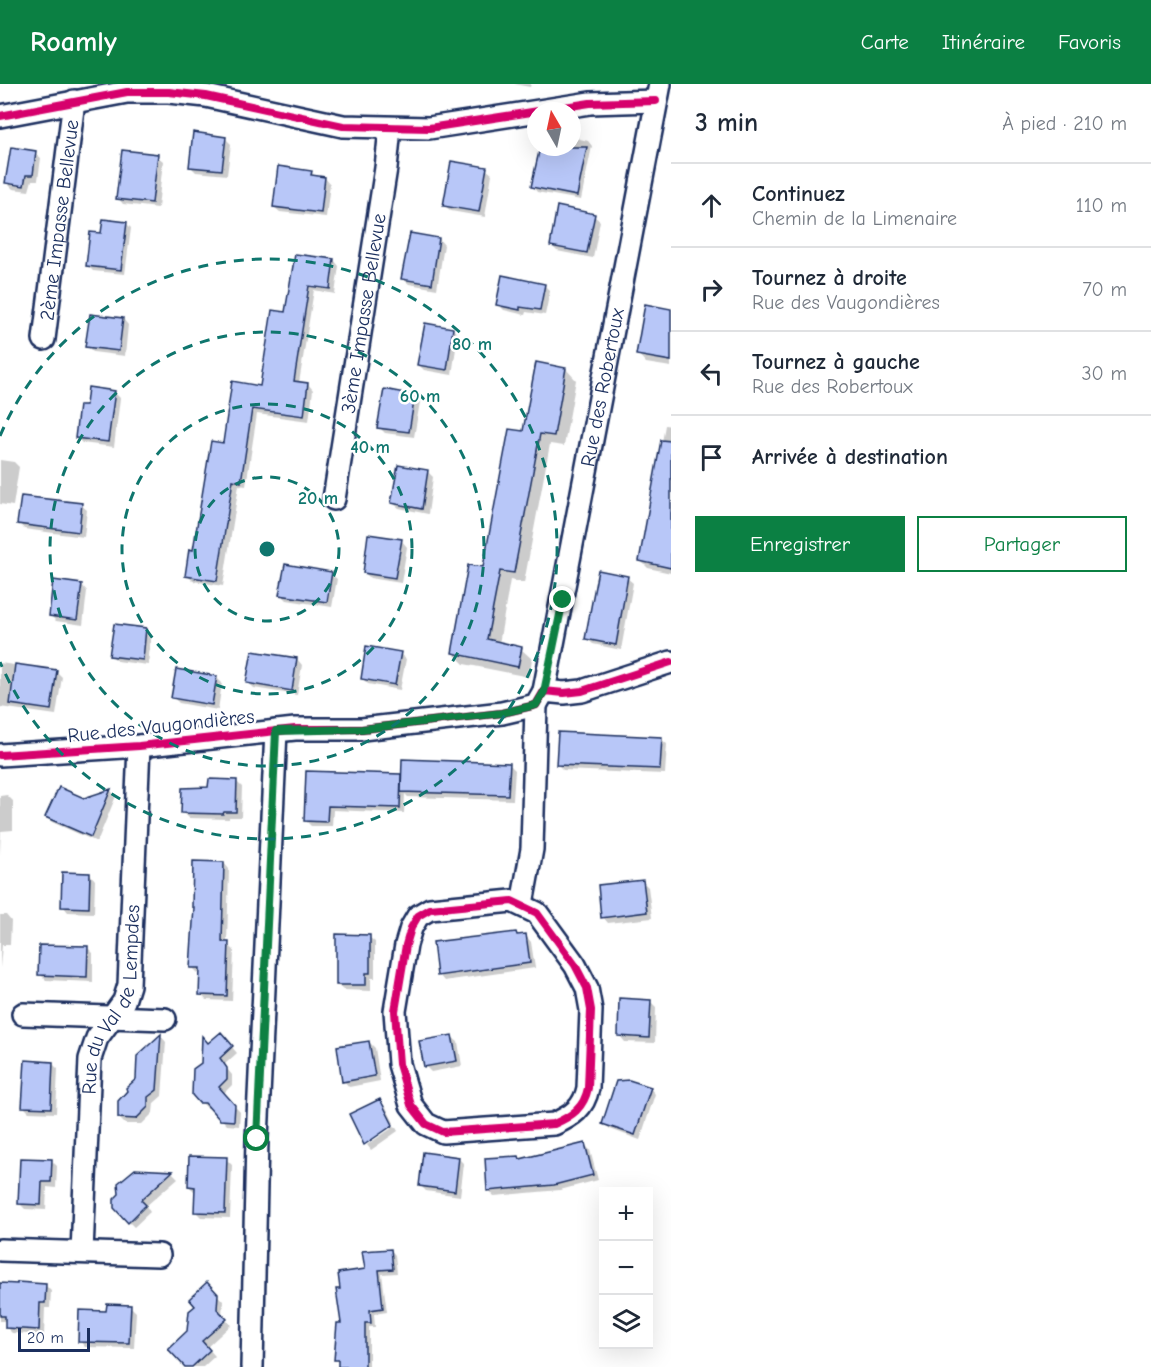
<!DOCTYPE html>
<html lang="fr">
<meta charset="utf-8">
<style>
:root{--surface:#fff;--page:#f6f6f7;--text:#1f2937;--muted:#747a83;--line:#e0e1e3;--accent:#0b8043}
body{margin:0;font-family:"Comic Neue",sans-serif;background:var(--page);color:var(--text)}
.controls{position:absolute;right:18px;bottom:18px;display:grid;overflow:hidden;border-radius:0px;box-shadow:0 6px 24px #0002}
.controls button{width:54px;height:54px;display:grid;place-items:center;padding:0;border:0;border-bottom:2px solid var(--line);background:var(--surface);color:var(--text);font:30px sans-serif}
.compass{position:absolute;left:527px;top:18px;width:54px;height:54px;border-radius:50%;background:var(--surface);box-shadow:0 6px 24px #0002;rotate:351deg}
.scale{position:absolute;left:18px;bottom:15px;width:72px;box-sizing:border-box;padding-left:6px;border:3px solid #1b2f5e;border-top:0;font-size:16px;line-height:21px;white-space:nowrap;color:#1b2f5e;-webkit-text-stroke:4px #fff;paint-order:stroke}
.stop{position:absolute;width:18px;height:18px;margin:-14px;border:4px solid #0b8043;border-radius:50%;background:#fff}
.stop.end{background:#0b8043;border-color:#fff;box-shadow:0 2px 6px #0008}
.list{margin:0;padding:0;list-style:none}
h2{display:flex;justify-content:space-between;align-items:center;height:78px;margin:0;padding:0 24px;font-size:26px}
h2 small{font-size:20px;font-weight:400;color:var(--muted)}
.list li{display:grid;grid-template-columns:39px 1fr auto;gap:18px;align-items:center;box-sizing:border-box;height:84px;padding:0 24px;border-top:2px solid var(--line)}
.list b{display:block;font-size:22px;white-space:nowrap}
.list p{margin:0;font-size:20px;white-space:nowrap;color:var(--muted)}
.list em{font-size:20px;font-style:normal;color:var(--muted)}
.actions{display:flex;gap:12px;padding:18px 24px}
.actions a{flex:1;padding:14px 0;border:2px solid var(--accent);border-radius:0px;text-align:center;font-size:21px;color:var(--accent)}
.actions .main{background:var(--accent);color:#fff}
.icon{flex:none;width:33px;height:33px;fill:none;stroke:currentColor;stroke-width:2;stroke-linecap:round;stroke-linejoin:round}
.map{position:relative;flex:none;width:671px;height:1283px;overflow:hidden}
header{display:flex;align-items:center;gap:36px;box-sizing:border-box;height:84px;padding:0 30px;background:var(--accent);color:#fff}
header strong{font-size:28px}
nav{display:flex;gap:33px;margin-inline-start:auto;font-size:21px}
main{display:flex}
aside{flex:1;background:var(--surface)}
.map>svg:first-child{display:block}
.shadow{fill:#0003}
.building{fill:#b8c7f8;stroke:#1b2f5e;stroke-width:1.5}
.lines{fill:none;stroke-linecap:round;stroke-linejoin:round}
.minor-casing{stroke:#1b2f5e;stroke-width:26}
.minor{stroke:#fff;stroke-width:21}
.cycleway-casing{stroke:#fff;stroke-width:11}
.cycleway{stroke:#d6006c;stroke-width:8}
.route{stroke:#0b8043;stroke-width:8}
.ring{fill:none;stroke:#0f766e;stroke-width:3;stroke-dasharray:10 8}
.labels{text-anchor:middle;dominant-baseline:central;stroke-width:5;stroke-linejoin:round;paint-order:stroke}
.street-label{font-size:20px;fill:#1b2f5e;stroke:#fff}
.centre{fill:#0f766e;stroke:#fff;stroke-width:3}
.ring-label{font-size:18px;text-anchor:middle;font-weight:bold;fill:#0f766e;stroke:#fff;stroke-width:5;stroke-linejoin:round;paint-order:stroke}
</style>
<header>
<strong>Roamly</strong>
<nav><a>Carte</a><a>Itinéraire</a><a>Favoris</a></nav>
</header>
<main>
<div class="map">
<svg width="671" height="1283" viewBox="0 0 671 1283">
<rect width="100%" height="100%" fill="#fff"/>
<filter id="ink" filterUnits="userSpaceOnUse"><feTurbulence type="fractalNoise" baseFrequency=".0167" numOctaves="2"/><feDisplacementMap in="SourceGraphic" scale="12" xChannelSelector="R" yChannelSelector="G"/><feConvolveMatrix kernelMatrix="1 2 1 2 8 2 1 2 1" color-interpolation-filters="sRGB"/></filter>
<g filter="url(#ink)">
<path class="shadow" d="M514,0H531L530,3Z
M572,53L588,57L592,62L581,116L537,108L533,103L541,63H572Z
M225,54L231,60L227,91L196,88L190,82Z
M35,69L41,74L38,96H32L29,107L13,105L7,99Z
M157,72L163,77L158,124L123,120L118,114Z
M486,85L492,90L485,133L451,127L445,122Z
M311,88L316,93L325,94L330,100L326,133L280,128L274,123Z
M594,132L600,137L593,174L557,167L551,161Z
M126,139L131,144L125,190L93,187L88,182Z
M439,155L444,161L437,205L409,200L403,195Z
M296,171L334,176L339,182L335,210L314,206L299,299L308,300L313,306L309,337L257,330L246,402L239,401L223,502L193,497L187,491L225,360L261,303L286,230Z
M544,201L550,207L545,231L526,228L525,231L504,226L498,220Z
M646,222L671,226V283L646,279L638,270Z
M123,235L128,241L125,272L93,268L87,262Z
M453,245L458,251L452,291L424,286L419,281Z
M566,285L576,296L564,362L550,360L524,499L510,496L499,560L521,565L532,575L529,593L464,580L453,569L485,485L525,349Z
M114,308L120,314L114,363L82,359L76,353L88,323Z
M414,312L420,318L414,353L385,349L379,343Z
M665,341L671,342V489L648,484L641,477Z
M0,376L14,378L19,383L13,422L0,420Z
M428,388L433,393L428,430L399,424L393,419Z
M81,421L87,426L84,453L24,445L19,439Z
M370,452L402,457L407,463L401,499L370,494L364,488Z
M331,490L337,495L332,523L287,516L281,510Z
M627,494L633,499L621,566L593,560L587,555Z
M82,501L87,507L83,541L56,537L50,531Z
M146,546L151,551L148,581L117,577L111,571Z
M400,570L406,575L400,606L368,600L362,594Z
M297,575L302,581L297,611L254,604L248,598Z
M0,579L56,587L62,593L56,631L0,623Z
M217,594L222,599L218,626L179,619L173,613Z
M661,655L667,660L665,690L563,686L557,680Z
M509,680L515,686L513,716L408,713L405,710L404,729L333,726L332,742H311L306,737L307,688L401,691L403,693Z
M236,697L242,703L241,733H229V735L189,734L183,728L209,705Z
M111,707L116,712L97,758L52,738L47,733L84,715Z
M7,711L13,717V746L1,747L0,771V712Z
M224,779L229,785L227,860L234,866L232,917L206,916L201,910L202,889H198L192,883L195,824Z
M90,790L95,796L94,829L68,828L63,822Z
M642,797L648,803L652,834L608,839L603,833Z
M0,831H6L11,837L10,861H2L0,884Z
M526,852L531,858L535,884L444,897L439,891L518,853Z
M369,853L375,858V894H371V907L343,906L337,901Z
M88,864L93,869V898L46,896L40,890Z
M650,917L656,923L655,959L625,958L620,952Z
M161,952L166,958L162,1012L154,1019L153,1029L142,1040H125L119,1034L137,996Z
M452,953L458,958L462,982L431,988L425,982Z
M226,956L237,969L224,981L232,991V1001L223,1010L240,1028L239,1042L227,1041L211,1024H207L193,1010L209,961Z
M369,958L375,964L380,997L349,1003L344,997Z
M52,979L58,985L56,1029L29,1028L24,1023Z
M650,1004L655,1010L640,1056L610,1045L604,1039Z
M380,1017L386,1023L394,1039L365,1059Z
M395,1042L398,1047L371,1066L367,1061Z
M584,1060L590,1066L598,1096L560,1106L494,1112L489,1106L519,1073L522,1076Z
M226,1075L232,1081L230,1134L201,1133L196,1128L195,1108L189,1102Z
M459,1075L464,1080L460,1112L426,1107L420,1101Z
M51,1076L57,1082L56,1104L47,1103L46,1126L25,1125L19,1119Z
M135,1086L173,1089L178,1094L146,1122L150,1128L134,1143L129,1138Z
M391,1166L395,1171L397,1189L382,1190L387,1228L374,1230L375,1243H369V1283H339L340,1279L336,1275L343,1240L366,1187Z
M0,1200L45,1201L51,1207L50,1224H45L44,1251L12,1249L7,1244V1237H0Z
M207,1200L223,1217L222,1232L231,1241L207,1263L215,1272L203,1283H187L189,1248Z
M130,1222L136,1228L134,1264L85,1263L80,1257L108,1229Z"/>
<path class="building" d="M193,48L226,53L222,86L189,83Z
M11,63L36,67L33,91H26L24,102L5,99Z
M540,63H587L577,112L531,103Z
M122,66L158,70L152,119L116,115Z
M451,77L487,83L479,128L443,122Z
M278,82L312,87L311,91L325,93L321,129L273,123Z
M557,122L595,130L587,169L550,162Z
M103,135L127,138L121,186L86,182L90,148L101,149Z
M410,149L439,154L432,200L401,195Z
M295,170L334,175L330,205L309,202L294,297L308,299L304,332L252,325L241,398L233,396L217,497L185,492L189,465L193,466L211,357L223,359L232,297L260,302L272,226L285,228Z
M502,191L545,200L540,226L520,223V226L496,221Z
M645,220L671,225V277L636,271Z
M90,230L123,234L119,267L85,263Z
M425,239L453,244L447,286L417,281Z
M536,278L566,284L554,352L540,350L514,489L500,487L487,555L522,563L518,583L452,569L468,481L483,483L509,345L523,347Z
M88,303L115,307L108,358L75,354L79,321H86Z
M384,305L415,311L409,348L377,344Z
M661,356L671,357V484L639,477Z
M398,381L428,386L422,425L391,419Z
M21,412L82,419L79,448L17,440Z
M368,450L402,455L395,494L363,489Z
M285,480L332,488L327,518L279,511Z
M598,486L628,492L616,561L585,555Z
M53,496L82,500L77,536L49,532Z
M114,540L146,544L143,576L109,572Z
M366,562L401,568L395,601L361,595Z
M252,567L297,574L292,607L246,599Z
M15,580L57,586L51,626L10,620Z
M176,585L217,592L212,621L171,614Z
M558,648L662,653L660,685L556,681Z
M402,675L510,679L508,711L401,708Z
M306,687L401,690L400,724L328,722L327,738L304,737Z
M209,695L237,696L236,728H224L223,730L181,729L182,704L208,703Z
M59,703L84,714L111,705L91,753L45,733Z
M193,777L224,778L222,858H229L227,912L199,911L200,884H190L194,823H192Z
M62,788L90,789L89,824L61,823Z
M643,796L647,828L601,834L598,801Z
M516,848L517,851L526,850L530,879L437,892L433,858Z
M336,850L370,851V889H366V901H336Z
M39,861L88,862L87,893L38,891Z
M619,914L651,916L649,954L618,952Z
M221,948L233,962L220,974L227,984V995L219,1003L235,1021L234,1037L220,1036L205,1019H199L192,1011L193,985L201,979L202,952L208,959Z
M161,950L157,1006L148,1013V1023L136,1035L118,1034V1017L127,1007L126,1004L136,995L137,972Z
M452,951L457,977L424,983L419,957Z
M369,957L375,992L342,998L337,962Z
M25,976L53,978L51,1024L22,1023Z
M629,996L651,1003L635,1051L602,1040L616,997Z
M380,1015L393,1041L364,1061L349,1030Z
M585,1059L593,1091L554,1101L487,1107L485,1074L519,1072L520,1075Z
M423,1068L459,1073L455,1107L419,1102Z
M189,1072L227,1073L225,1129L194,1128L195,1103L188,1102Z
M20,1074L52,1075L51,1098H42L41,1121L18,1120Z
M135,1085L173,1087L141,1116L146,1121L128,1139L114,1124V1115L119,1110L118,1099Z
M391,1165L393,1185L379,1186L383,1224L370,1226L371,1239H365V1283H338V1276H334L337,1239H341L336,1205H340L338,1189L365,1185L362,1167Z
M17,1198L46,1200L45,1219H40L39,1246L5,1244V1232H0V1199L17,1200Z
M207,1198L218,1210L217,1225L227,1235L202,1257L210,1266L192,1283H185L168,1265L187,1247L189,1227L195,1222L189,1215Z
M107,1220L131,1221L129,1259L78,1258L79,1226L106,1227Z"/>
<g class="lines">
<defs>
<g id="minor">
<path d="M0,32L127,8H169L206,12L343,42L429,44L590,19L656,17"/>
<path id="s1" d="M44,255L74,17"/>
<path id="s2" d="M334,415L386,84L390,44"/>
<path id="s3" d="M544,607L660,0"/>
<path d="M0,671L139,662L295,645H362L502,629L536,621L544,607L564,609L582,607L671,578"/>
<path d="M512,817L537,829L575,881L587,904L591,926L588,1004C584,1024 572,1032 554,1040L443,1048L426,1040L411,1021L399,980L395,927L406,861L411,844L418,832L430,825Z"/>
<path d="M522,820L532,765L536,621"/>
<path d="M23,930L165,935"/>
<path d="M0,1166L159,1171"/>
<path id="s4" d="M82,1168L90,975L97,954L124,917L129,901L139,662"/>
<path d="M252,1283L257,1055L276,647"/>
</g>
</defs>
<use href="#minor" class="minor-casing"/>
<use href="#minor" class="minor"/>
<defs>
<path id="cycleway" d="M0,32L127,8H169L206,12L343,42L429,44L590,19L656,17
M0,671L139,662L295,645H362L502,629L536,621L544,607L564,609L582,607L671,578
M512,817L537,829L575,881L587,904L591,926L588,1004C584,1024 572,1032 554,1040L443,1048L426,1040L411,1021L399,980L395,927L406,861L411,844L418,832L430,825Z"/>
</defs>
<use href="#cycleway" class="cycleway-casing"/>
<use href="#cycleway" class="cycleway"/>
</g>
</g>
<g class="lines" filter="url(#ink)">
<path class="route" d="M257,1055L276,647L362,645L502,629L536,621L544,608L563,516"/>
</g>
<g class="ring">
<circle cx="267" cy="465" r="72"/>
<circle cx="267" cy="465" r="145"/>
<circle cx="267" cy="465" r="217"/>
<path d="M0 352A290 290 0 1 1 0 578"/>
</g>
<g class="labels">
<g class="street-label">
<text stroke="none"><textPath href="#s1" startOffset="120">2ème Impasse Bellevue</textPath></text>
<text stroke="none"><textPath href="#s2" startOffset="188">3ème Impasse Bellevue</textPath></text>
<text stroke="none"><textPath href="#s3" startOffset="309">Rue des Robertoux</textPath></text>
<text transform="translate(161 642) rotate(-6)">Rue des Vaugondières</text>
<text stroke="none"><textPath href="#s4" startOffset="258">Rue du Val de Lempdes</textPath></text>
</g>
</g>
<circle cx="267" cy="465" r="9" class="centre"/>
<g class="ring-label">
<text x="472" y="266">80 m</text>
<text x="420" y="318">60 m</text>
<text x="370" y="369">40 m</text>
<text x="318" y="420">20 m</text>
</g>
</svg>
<div class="controls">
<button>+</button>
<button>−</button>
<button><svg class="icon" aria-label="layers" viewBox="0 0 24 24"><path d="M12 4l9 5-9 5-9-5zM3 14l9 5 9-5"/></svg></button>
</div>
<svg class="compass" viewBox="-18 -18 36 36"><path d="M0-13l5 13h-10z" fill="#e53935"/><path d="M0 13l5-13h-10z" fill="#747a83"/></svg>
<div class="scale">20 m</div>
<div class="stop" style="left:257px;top:1055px"></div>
<div class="stop end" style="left:563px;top:516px"></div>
</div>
<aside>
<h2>3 min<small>À pied · 210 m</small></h2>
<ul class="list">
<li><svg class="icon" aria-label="ahead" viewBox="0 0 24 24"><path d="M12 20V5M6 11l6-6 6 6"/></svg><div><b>Continuez</b><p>Chemin de la Limenaire</p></div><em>110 m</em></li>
<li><svg class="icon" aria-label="right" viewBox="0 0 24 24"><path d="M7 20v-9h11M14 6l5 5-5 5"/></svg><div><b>Tournez à droite</b><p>Rue des Vaugondières</p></div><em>70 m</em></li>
<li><svg class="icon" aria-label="left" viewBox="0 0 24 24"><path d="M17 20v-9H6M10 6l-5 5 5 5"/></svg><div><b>Tournez à gauche</b><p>Rue des Robertoux</p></div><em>30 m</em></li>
<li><svg class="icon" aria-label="arrive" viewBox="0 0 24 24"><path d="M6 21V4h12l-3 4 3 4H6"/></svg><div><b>Arrivée à destination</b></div></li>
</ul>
<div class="actions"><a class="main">Enregistrer</a><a>Partager</a></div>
</aside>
</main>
